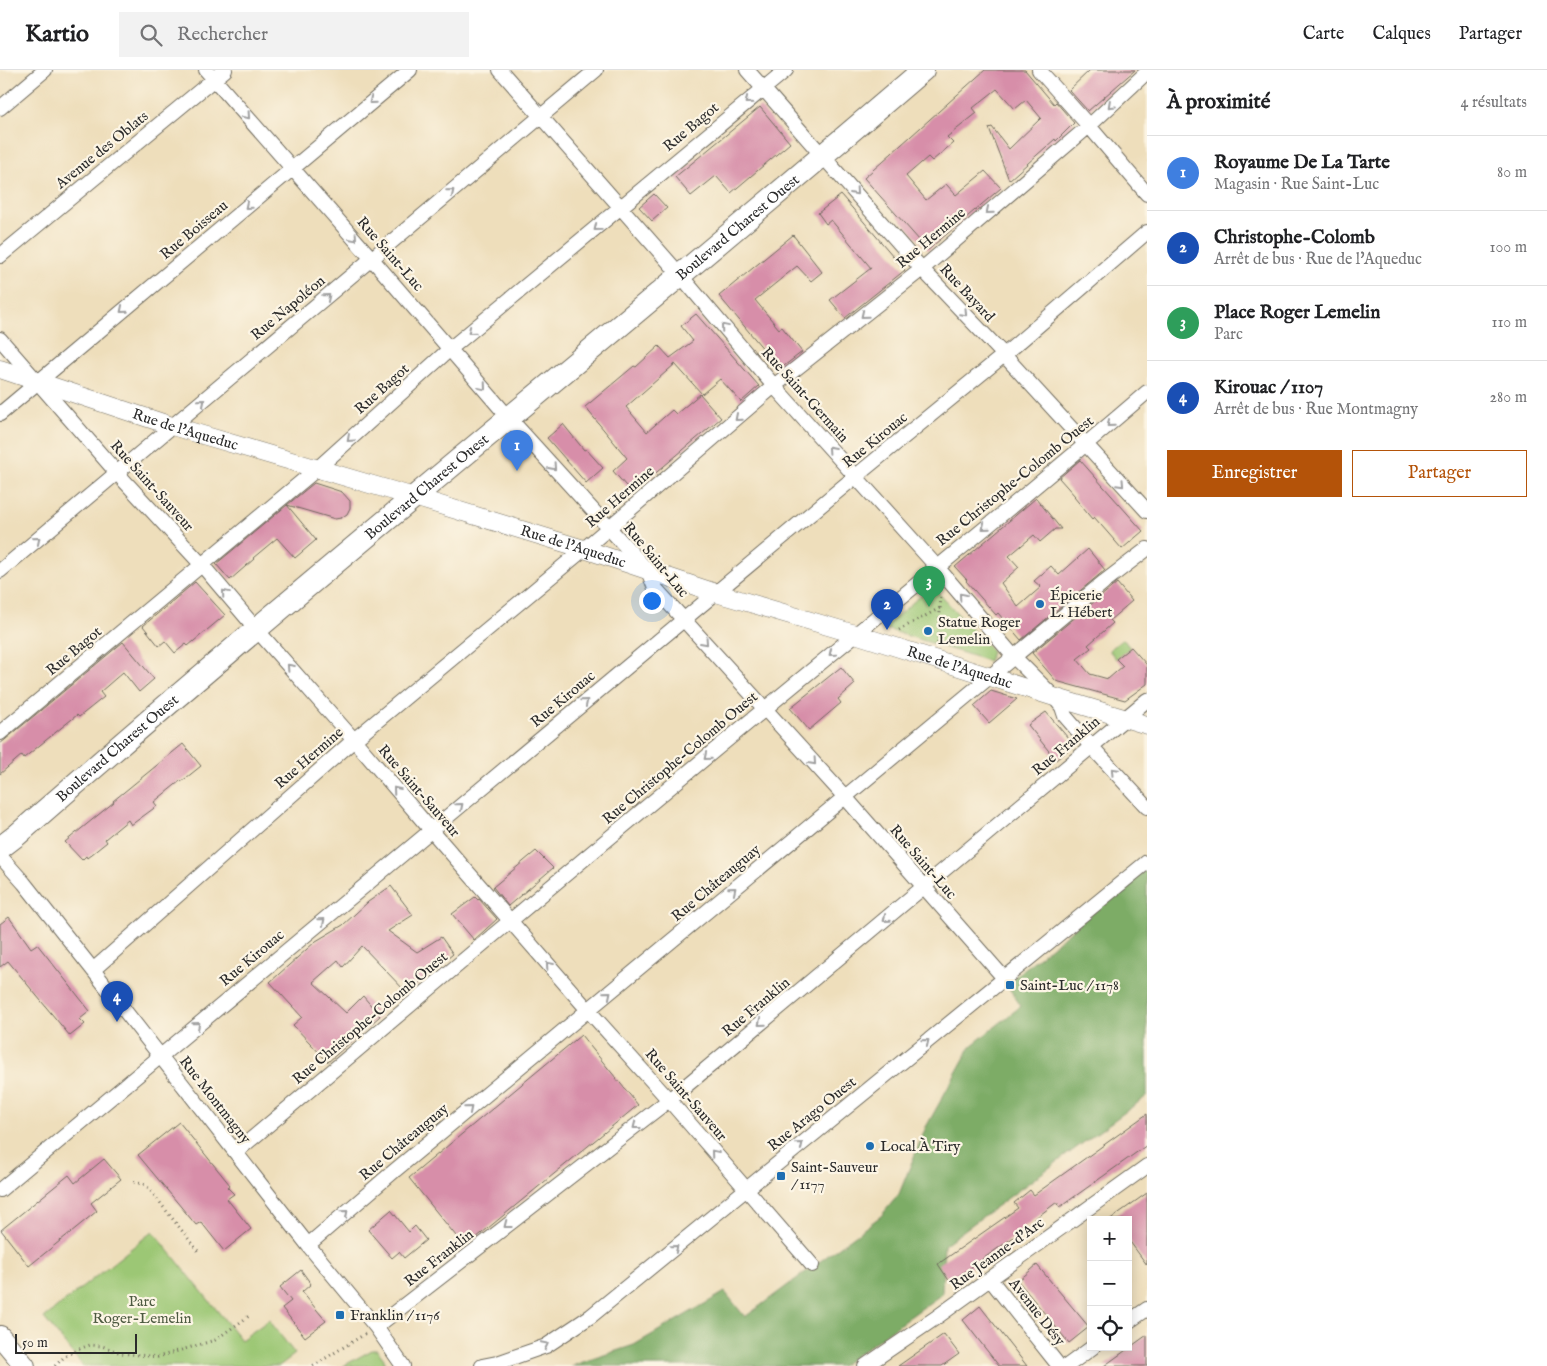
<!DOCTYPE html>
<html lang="fr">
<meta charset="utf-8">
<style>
:root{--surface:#fff;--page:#f2f2f2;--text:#202124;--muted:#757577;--line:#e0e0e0;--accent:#b45309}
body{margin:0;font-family:"IM FELL English",serif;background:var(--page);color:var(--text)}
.controls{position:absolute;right:15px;bottom:15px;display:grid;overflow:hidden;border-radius:0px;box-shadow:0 2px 12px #0003}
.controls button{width:45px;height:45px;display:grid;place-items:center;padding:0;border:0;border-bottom:1px solid var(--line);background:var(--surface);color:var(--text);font:25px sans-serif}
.scale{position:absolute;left:15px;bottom:12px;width:122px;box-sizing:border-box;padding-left:5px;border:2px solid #2b2b2b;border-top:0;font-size:14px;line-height:18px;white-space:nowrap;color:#2b2b2b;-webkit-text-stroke:4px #fcf5e5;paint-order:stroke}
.you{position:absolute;left:651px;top:530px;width:18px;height:18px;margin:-12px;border:4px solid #fff;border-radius:50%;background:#1a73e8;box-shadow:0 0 0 8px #1a73e833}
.badge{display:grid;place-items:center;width:32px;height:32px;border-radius:50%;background:var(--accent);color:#fff;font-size:16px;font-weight:700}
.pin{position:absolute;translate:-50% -41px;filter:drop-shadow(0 1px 2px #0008)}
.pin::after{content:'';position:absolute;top:26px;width:18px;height:15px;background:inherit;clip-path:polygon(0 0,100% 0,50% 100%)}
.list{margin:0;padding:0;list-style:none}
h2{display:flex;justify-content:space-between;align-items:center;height:65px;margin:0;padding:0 20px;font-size:21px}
h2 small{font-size:16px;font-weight:400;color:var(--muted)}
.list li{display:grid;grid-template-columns:32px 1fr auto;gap:15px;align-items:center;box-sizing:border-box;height:75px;padding:0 20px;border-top:1px solid var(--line)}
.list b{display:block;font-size:19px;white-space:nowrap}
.list p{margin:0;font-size:16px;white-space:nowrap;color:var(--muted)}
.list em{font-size:16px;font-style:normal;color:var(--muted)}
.actions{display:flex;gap:10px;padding:15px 20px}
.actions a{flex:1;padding:11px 0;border:1px solid var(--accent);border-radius:0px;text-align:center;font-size:18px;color:var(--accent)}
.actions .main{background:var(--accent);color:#fff}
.icon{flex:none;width:28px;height:28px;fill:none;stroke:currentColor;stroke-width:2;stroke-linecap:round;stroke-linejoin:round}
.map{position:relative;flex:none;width:1147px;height:1296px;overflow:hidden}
header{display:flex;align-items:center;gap:30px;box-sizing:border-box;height:70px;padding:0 25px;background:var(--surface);border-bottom:1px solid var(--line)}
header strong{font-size:24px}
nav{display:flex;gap:28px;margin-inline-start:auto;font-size:18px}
.search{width:350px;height:45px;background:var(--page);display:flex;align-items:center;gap:12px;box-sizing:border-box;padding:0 18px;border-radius:0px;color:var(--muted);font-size:19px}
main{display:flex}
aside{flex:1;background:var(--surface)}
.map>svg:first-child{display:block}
.green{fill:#9cc774;stroke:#647950}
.forest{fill:#7dac66;stroke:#546c48}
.building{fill:#d78ea9}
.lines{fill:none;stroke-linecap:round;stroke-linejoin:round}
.minor-casing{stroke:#6f6a5d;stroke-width:16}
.tertiary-casing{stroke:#6f6a5d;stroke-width:19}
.secondary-casing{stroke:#6f6a5d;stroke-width:22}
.primary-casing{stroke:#6f6a5d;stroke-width:24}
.path{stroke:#6f6a5d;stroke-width:3;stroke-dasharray:1 4;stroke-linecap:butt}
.minor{stroke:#fff;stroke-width:14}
.tertiary{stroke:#fff;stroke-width:18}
.secondary{stroke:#fff;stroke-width:20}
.primary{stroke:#fff;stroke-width:22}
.oneway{stroke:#a0a0a0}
.poi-dot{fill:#1f6fb2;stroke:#fcf5e5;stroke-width:2}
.labels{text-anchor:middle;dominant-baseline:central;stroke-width:4.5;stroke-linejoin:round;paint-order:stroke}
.street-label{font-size:15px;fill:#2b2b2b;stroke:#fcf5e5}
.poi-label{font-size:15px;fill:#2b2b2b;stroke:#fcf5e5;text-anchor:start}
.park-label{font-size:15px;fill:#4d5a41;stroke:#fcf5e5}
</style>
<header>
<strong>Kartio</strong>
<div class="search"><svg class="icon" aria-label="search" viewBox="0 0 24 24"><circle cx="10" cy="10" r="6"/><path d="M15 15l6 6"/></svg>Rechercher</div>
<nav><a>Carte</a><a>Calques</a><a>Partager</a></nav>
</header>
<main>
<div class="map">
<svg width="1147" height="1296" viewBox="0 0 1147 1296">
<rect width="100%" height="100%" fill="#fcf5e5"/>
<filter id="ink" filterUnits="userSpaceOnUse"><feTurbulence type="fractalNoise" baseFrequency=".02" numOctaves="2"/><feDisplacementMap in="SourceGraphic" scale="10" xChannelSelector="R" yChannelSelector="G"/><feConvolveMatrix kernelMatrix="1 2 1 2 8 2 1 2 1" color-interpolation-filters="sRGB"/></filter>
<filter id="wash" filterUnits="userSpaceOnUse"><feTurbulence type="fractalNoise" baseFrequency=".0096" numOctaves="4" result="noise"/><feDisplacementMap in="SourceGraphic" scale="20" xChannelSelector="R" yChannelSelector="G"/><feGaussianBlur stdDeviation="1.12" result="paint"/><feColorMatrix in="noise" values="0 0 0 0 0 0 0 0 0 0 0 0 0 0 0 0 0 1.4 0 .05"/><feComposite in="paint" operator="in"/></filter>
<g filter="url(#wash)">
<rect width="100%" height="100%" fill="#eedebb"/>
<path class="green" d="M932,516L992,581L989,591L883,558Z
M1123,569L1130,578L1116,589L1109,580Z
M153,1161L241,1270L269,1250L295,1284L279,1296H83L44,1248Z
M372,1280H377L384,1289V1296H343Z"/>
<path class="forest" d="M1147,798V1026L944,1175L942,1224L841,1296H571L634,1275L725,1222L745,1247L881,1146L899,1124L926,1057L971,976L1021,936L1006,914Z"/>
<g id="blocks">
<path class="building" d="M985,0H1025L1054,34L1056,32L1074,53L1056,71L1055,69L1009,110L989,58L992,57L1009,79L1041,48L1026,30L1015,39L997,19L973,38L977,43L947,67L953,73L932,91L928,87L906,106L926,130L946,114L956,125L985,101L1001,118L928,180L864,108Z
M1090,0H1135L1088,41L1069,20Z
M760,37L790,73L731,123L716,106L691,126L675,107Z
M654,124L667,138L652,151L639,137Z
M841,125L905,200L845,248L830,230L871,198L831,150L826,154L818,143Z
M793,165L822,202L811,211L797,196L755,230L779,259L782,257L802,282L780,299L719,226Z
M696,244L759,316L741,332L720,309L702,324L675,294L626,337L647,362L672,340L676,344L700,324L721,348L632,423L613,401L627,388L585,337L634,296L636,297L659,276L670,288L693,271L681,256Z
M563,354L584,380L586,379L603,398L586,413L547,368Z
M1080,390L1143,461L1122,479L1094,447L1092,449L1074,427L1075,426L1059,408Z
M314,413L342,422L350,431V438L347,444L341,448L335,449L287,435Z
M1036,428L1061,459H1055L1040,472L1034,465L1009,486L1019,497L1001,513L1018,537L1041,517L1034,511L1051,496L1059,505L1088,479L1105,500L1021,570L998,543L996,545L966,511L967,510L955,497Z
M287,435L316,470L295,488L277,468L253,488L254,489L230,510L216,494Z
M195,512L225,545L188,576L186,574L175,583L165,571L159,576L143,556Z
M1117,513L1132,531L1110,550L1113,553L1088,575L1091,578L1077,589L1090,604L1108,609L1123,596L1116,589L1131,577L1147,595V614L1125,630L1056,611L1032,583Z
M123,572L154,609L139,622L123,602L100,622L104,627L79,647L77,645L24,688L22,685L0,704V674Z
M841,597L855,614L838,629L841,633L809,660L790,638Z
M991,621L1017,629L989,653L974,636Z
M1046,642L1074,675L1056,690L1028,655Z
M183,674L201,696L181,712L180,711L154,732L157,736L131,755L128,750L105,769L107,772L87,788L86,786L82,790L65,772L114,732L113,731Z
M536,781L553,798L508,836L493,817Z
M391,816L413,845L388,861L417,882L441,867L453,884L407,923L362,876L343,897L338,890L313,912L346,943L363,926L380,946L328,992L293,955L302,947L270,912L316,871L343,855L368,832Z
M475,827L478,830L479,829L497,849L474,870L452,844Z
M9,847L31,878L37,874L90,941L80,949L85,954L70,966L8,891L0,897V854Z
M581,965L638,1035L465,1177L409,1108Z
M1147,1044V1075L1060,1137L1057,1132L1020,1160L1021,1162L950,1212L938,1194L1018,1138L1014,1133L1030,1120L1034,1125Z
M179,1052L230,1115L227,1117L234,1124L227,1129L251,1159L224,1181L201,1152L196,1155L138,1085Z
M104,1089L121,1109L91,1133L97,1141L29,1196L1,1160L69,1105L75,1113Z
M1147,1123V1195L1128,1169V1150H1109Z
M391,1140L409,1162L415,1156L426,1170L404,1188L399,1182L392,1188L368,1160Z
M1037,1195L1089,1257L1069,1273L1018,1211Z
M301,1200L311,1214L302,1222L326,1251L305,1267L282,1238L291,1231L280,1217Z
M980,1236L1027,1296H999L963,1250Z
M944,1264L959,1284L942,1296H898Z
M1147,1265V1296H1104Z"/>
</g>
</g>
<g filter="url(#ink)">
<use href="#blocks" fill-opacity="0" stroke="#6f6a5d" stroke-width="1"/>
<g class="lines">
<defs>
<path id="minor" d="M206,0L372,189L509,348L648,501L655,518L845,727L1004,908
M500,0L681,206L774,316L937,497L1014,587L1054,627L1062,637L1065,646L1091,676L1147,737
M747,0L922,199L1004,285L1147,441
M1039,0L1089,56L1147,124
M0,38L45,0
M0,186L225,0
M0,269L117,403L202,495L257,560L354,670L431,760L588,940L669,1030L812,1195
M0,344L410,0
M0,501L596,0
M0,663L318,398L451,278L786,0
M0,786L24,813L93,900L308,1175L376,1257L403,1296
M93,900L354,670L584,479L774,316L922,199L1089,56L1147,2
M236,1082C413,933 588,784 766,638C893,533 1022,430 1147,322
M0,1120L856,406L1004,285L1147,162
M308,1175L393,1102L1104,512L1147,479
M990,1209L1059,1296
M1128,1252L1147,1239
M376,1257L669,1030L1147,630
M482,1296L497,1293L546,1276L591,1246L1147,792
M865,1296L937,1247L1147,1096
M1067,1296L1093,1277"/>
<g id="tertiary">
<path id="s1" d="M0,299L172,356L414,427L584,479L716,523L855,564L1054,627L1147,655"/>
</g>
<path id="secondary" d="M0,1266L25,1296"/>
<g id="primary">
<path id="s2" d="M0,778L17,765C314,504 623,258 923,0"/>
</g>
</defs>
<use href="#minor" class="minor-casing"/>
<use href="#tertiary" class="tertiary-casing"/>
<use href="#secondary" class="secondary-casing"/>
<use href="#primary" class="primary-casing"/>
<path class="path" d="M899,560L940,538
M938,573L941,525
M134,1112L146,1115L198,1181
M55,1296L64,1287L79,1279L90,1275L102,1276L121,1283L158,1287L215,1270L249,1246
M313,1296L365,1264"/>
<use href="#minor" class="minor"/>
<use href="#tertiary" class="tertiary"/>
<use href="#secondary" class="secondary"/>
<use href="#primary" class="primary"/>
</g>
<defs><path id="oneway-chevron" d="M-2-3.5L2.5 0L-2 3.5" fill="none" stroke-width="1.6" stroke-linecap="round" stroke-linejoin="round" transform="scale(1.25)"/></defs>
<g class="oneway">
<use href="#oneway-chevron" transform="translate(372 31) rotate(140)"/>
<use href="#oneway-chevron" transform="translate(748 31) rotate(140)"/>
<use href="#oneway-chevron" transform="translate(1111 35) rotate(137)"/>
<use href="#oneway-chevron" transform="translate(247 46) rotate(48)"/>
<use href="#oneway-chevron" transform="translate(451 122) rotate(-40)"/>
<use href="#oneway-chevron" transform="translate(855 122) rotate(49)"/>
<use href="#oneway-chevron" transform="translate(248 136) rotate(140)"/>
<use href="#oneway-chevron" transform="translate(989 141) rotate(140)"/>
<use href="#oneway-chevron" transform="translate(597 158) rotate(141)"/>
<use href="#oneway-chevron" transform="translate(354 168) rotate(49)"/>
<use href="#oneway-chevron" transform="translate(327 227) rotate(-40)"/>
<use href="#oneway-chevron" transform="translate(123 240) rotate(140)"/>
<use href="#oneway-chevron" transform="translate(964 243) rotate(47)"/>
<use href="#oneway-chevron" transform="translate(864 245) rotate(141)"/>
<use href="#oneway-chevron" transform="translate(724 257) rotate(-130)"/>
<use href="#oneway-chevron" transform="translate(471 261) rotate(141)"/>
<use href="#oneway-chevron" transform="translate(483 317) rotate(50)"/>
<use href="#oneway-chevron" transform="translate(202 332) rotate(-40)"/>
<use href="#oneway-chevron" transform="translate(738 348) rotate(139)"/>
<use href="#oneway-chevron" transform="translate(1110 354) rotate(139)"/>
<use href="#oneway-chevron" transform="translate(350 369) rotate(138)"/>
<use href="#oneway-chevron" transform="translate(831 379) rotate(-132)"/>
<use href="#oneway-chevron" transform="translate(553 397) rotate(48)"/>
<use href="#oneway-chevron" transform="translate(1121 414) rotate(47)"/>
<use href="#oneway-chevron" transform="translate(985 457) rotate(141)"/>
<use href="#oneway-chevron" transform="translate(37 470) rotate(-40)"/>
<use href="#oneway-chevron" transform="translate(225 523) rotate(-130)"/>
<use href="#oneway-chevron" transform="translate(962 526) rotate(-131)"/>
<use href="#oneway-chevron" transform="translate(705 572) rotate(48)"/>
<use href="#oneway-chevron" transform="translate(832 583) rotate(141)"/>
<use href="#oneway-chevron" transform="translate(290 597) rotate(-132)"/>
<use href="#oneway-chevron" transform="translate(585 632) rotate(-40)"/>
<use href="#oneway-chevron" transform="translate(707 687) rotate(140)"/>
<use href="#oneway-chevron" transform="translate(813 692) rotate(48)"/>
<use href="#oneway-chevron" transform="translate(1114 701) rotate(-133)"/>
<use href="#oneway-chevron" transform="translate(396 720) rotate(-130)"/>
<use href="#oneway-chevron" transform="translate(460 736) rotate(-40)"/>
<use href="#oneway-chevron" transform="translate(733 820) rotate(-40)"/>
<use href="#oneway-chevron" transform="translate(886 849) rotate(140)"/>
<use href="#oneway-chevron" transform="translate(322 851) rotate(-40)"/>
<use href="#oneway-chevron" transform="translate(549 895) rotate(-131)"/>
<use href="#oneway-chevron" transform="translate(608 924) rotate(-40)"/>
<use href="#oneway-chevron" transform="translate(761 953) rotate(140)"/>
<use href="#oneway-chevron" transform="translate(197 955) rotate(-40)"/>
<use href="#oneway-chevron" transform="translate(926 972) rotate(-39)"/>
<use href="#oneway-chevron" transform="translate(469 1039) rotate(-40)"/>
<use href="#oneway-chevron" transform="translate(636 1056) rotate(142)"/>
<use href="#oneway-chevron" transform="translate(800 1075) rotate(-39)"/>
<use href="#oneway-chevron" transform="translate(714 1083) rotate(-130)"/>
<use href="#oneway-chevron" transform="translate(345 1143) rotate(-41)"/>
<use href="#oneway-chevron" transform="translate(507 1155) rotate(142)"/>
<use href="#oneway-chevron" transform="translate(675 1178) rotate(-39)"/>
<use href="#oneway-chevron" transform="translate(545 1275) rotate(-26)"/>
</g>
</g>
<g class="poi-dot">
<circle cx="1040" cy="534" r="5"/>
<circle cx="928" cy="561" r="5"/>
<rect x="1005" y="910" width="10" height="10" rx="2.5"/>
<circle cx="870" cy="1076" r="5"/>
<rect x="776" y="1101" width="10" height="10" rx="2.5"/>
<rect x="335" y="1240" width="10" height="10" rx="2.5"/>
</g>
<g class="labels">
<g class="street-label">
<text transform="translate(691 57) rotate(-40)">Rue Bagot</text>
<text transform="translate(102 80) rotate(-39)">Avenue des Oblats</text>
<text stroke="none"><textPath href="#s2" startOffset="964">Boulevard Charest Ouest</textPath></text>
<text transform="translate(194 160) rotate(-40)">Rue Boisseau</text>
<text transform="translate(931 168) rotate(-40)">Rue Hermine</text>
<text transform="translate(390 184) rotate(49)">Rue Saint-Luc</text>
<text transform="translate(967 223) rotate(47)">Rue Bayard</text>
<text transform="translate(288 238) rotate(-40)">Rue Napoléon</text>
<text transform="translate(382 319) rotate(-42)">Rue Bagot</text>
<text transform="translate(805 325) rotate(48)">Rue Saint-Germain</text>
<text stroke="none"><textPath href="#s1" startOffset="195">Rue de l'Aqueduc</textPath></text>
<text transform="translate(875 370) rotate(-39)">Rue Kirouac</text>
<text transform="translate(1015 411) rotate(-39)">Rue Christophe-Colomb Ouest</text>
<text transform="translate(152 416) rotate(48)">Rue Saint-Sauveur</text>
<text stroke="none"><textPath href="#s2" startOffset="559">Boulevard Charest Ouest</textPath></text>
<text transform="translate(620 427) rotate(-41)">Rue Hermine</text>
<text stroke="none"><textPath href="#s1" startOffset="600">Rue de l'Aqueduc</textPath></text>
<text transform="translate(656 490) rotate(50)">Rue Saint-Luc</text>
<text transform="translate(74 581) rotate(-40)">Rue Bagot</text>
<text stroke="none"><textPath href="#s1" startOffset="1005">Rue de l'Aqueduc</textPath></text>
<text transform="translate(563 629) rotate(-40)">Rue Kirouac</text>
<text transform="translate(1066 676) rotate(-40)">Rue Franklin</text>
<text stroke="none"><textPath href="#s2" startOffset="154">Boulevard Charest Ouest</textPath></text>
<text transform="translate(309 688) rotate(-41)">Rue Hermine</text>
<text transform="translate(680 688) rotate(-40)">Rue Christophe-Colomb Ouest</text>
<text transform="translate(419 721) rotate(49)">Rue Saint-Sauveur</text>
<text transform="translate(923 792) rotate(49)">Rue Saint-Luc</text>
<text transform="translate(716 813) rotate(-40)">Rue Châteauguay</text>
<text transform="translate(252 888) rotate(-40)">Rue Kirouac</text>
<text transform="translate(756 937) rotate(-40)">Rue Franklin</text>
<text transform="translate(370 948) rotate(-40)">Rue Christophe-Colomb Ouest</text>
<text transform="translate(686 1025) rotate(49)">Rue Saint-Sauveur</text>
<text transform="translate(215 1030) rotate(52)">Rue Montmagny</text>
<text transform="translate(812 1044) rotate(-39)">Rue Arago Ouest</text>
<text transform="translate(404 1072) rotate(-40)">Rue Châteauguay</text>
<text transform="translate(997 1184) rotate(-36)">Rue Jeanne-d'Arc</text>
<text transform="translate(439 1188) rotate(-38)">Rue Franklin</text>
<text transform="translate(1037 1242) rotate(52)">Avenue Désy</text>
</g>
<g class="poi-label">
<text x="1050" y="525">Épicerie<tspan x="1050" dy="17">L. Hébert</tspan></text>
<text x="938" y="552">Statue Roger<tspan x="938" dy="17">Lemelin</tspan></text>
<text x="1020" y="915">Saint-Luc / 1178</text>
<text x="880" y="1076">Local À Tiry</text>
<text x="791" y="1097">Saint-Sauveur<tspan x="791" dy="17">/ 1177</tspan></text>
<text x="350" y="1245">Franklin / 1176</text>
</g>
<g class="park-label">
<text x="142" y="1231">Parc<tspan x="142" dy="17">Roger-Lemelin</tspan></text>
</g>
</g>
</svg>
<div class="controls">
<button>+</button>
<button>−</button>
<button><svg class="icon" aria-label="locate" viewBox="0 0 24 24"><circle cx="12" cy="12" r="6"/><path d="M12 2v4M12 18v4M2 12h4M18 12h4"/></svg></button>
</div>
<div class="scale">50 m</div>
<div class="you"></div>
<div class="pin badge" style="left:517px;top:401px;background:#3f7fe0">1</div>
<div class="pin badge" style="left:887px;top:560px;background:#1a4fb4">2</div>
<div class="pin badge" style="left:929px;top:537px;background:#2e9e5b">3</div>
<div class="pin badge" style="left:117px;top:952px;background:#1a4fb4">4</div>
</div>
<aside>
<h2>À proximité<small>4 résultats</small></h2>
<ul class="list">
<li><span class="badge" style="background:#3f7fe0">1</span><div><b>Royaume De La Tarte</b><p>Magasin · Rue Saint-Luc</p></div><em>80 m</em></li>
<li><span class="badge" style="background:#1a4fb4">2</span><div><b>Christophe-Colomb</b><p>Arrêt de bus · Rue de l'Aqueduc</p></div><em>100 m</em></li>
<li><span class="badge" style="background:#2e9e5b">3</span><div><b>Place Roger Lemelin</b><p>Parc</p></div><em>110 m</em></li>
<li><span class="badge" style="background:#1a4fb4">4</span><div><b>Kirouac / 1107</b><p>Arrêt de bus · Rue Montmagny</p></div><em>280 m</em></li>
</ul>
<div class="actions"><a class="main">Enregistrer</a><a>Partager</a></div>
</aside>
</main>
